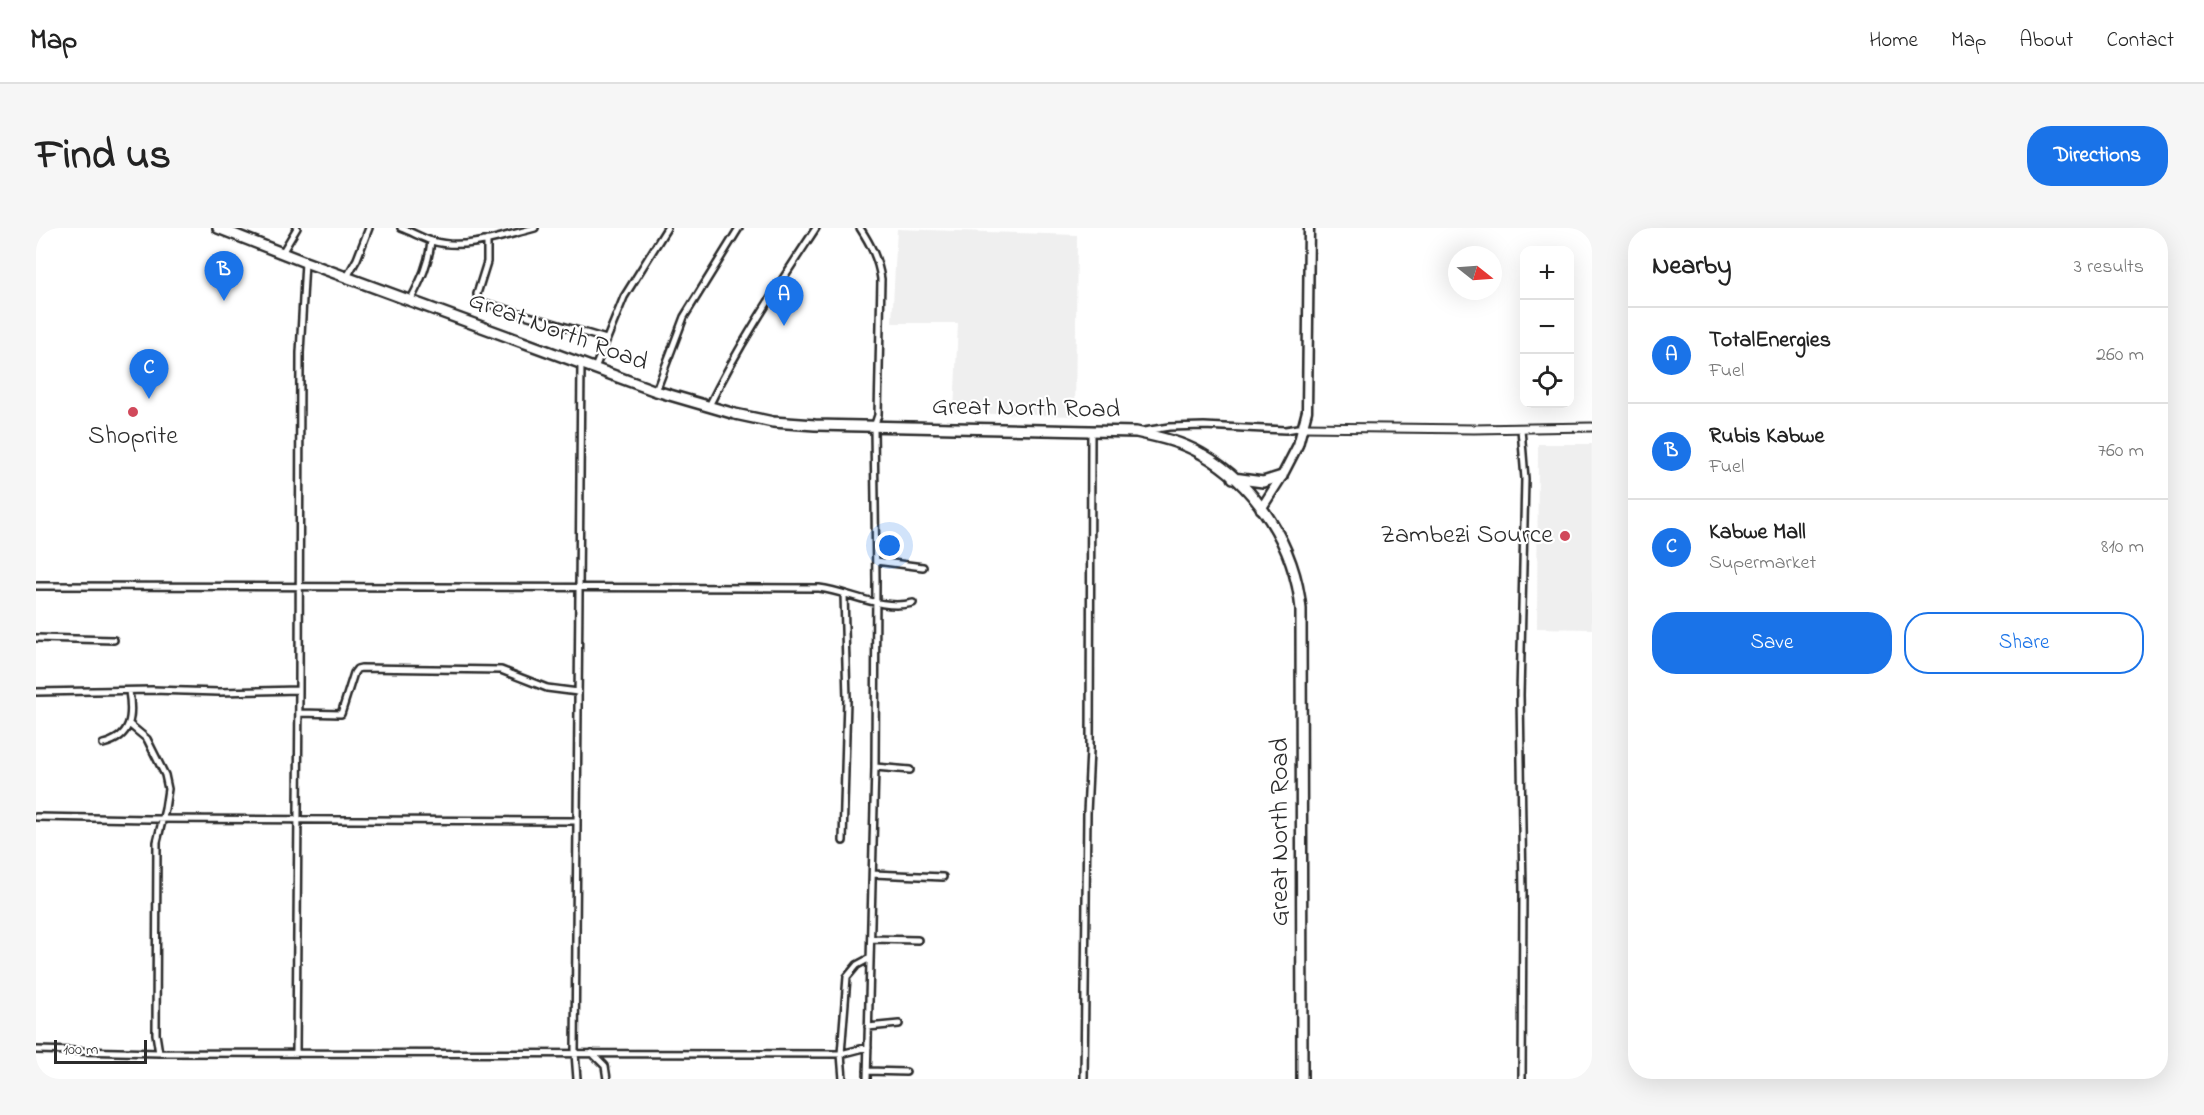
<!DOCTYPE html>
<meta charset="utf-8">
<style>
:root{--surface:#fff;--page:#f6f6f6;--text:#222;--muted:#767676;--line:#e0e0e0;--accent:#1a73e8}
body{margin:0;font-family:"Indie Flower",sans-serif;background:var(--page);color:var(--text)}
.controls{position:absolute;right:18px;top:18px;display:grid;overflow:hidden;border-radius:12px;box-shadow:0 6px 24px #0002}
.controls button{width:54px;height:54px;display:grid;place-items:center;padding:0;border:0;border-bottom:2px solid var(--line);background:var(--surface);color:var(--text);font:30px sans-serif}
.compass{position:absolute;left:1412px;top:18px;width:54px;height:54px;border-radius:50%;background:var(--surface);box-shadow:0 6px 24px #0002;rotate:107deg}
.scale{position:absolute;left:18px;bottom:15px;width:93px;box-sizing:border-box;padding-left:6px;border:3px solid #2b2b2b;border-top:0;font-size:16px;line-height:21px;white-space:nowrap;color:#2b2b2b;-webkit-text-stroke:4px #fff;paint-order:stroke}
.you{position:absolute;left:854px;top:318px;width:21px;height:21px;margin:-15px;border:4px solid #fff;border-radius:50%;background:#1a73e8;box-shadow:0 0 0 9px #1a73e833}
.badge{display:grid;place-items:center;width:39px;height:39px;border-radius:50%;background:var(--accent);color:#fff;font-size:20px;font-weight:700}
.pin{position:absolute;translate:-50% -50px;filter:drop-shadow(0 2px 3px #0008)}
.pin::after{content:'';position:absolute;top:32px;width:21px;height:18px;background:inherit;clip-path:polygon(0 0,100% 0,50% 100%)}
.list{margin:0;padding:0;list-style:none}
h2{display:flex;justify-content:space-between;align-items:center;height:78px;margin:0;padding:0 24px;font-size:26px}
h2 small{font-size:20px;font-weight:400;color:var(--muted)}
.list li{display:grid;grid-template-columns:39px 1fr auto;gap:18px;align-items:center;box-sizing:border-box;height:96px;padding:0 24px;border-top:2px solid var(--line)}
.list b{display:block;font-size:22px;white-space:nowrap}
.list p{margin:0;font-size:20px;white-space:nowrap;color:var(--muted)}
.list em{font-size:20px;font-style:normal;color:var(--muted)}
.actions{display:flex;gap:12px;padding:18px 24px}
.actions a{flex:1;padding:14px 0;border:2px solid var(--accent);border-radius:24px;text-align:center;font-size:21px;color:var(--accent)}
.actions .main{background:var(--accent);color:#fff}
.icon{flex:none;width:33px;height:33px;fill:none;stroke:currentColor;stroke-width:2;stroke-linecap:round;stroke-linejoin:round}
.map{position:relative;flex:none;width:1556px;height:851px;overflow:hidden;border-radius:24px}
header{display:flex;align-items:center;gap:36px;box-sizing:border-box;height:84px;padding:0 30px;background:var(--surface);border-bottom:2px solid var(--line)}
header strong{font-size:28px}
nav{display:flex;gap:33px;margin-inline-start:auto;font-size:21px}
.intro{display:flex;align-items:center;justify-content:space-between;box-sizing:border-box;height:144px;padding:0 36px}
h1{margin:0;font-size:42px}
.button{padding:15px 27px;border-radius:24px;background:var(--accent);color:#fff;font-size:21px;font-weight:700}
main{display:flex;gap:36px;padding:0 36px}
aside{flex:1;background:var(--surface);border-radius:24px;box-shadow:0 6px 24px #0002}
.map>svg:first-child{display:block}
.built{fill:#efefef}
.lines{fill:none;stroke-linecap:round;stroke-linejoin:round}
.minor-casing{stroke:#2b2b2b;stroke-width:10}
.tertiary-casing{stroke:#2b2b2b;stroke-width:11}
.secondary-casing{stroke:#2b2b2b;stroke-width:13}
.trunk-casing{stroke:#2b2b2b;stroke-width:14}
.minor{stroke:#fff;stroke-width:5}
.tertiary{stroke:#fff;stroke-width:7}
.secondary{stroke:#fff;stroke-width:8}
.trunk{stroke:#fff;stroke-width:9}
.poi-dot{fill:#d1495b;stroke:#fff;stroke-width:2}
.labels{text-anchor:middle;dominant-baseline:central;stroke-width:4.5;stroke-linejoin:round;paint-order:stroke}
.street-label{font-size:26px;fill:#2b2b2b;stroke:#fff}
.poi-label{font-size:26px;fill:#2b2b2b;stroke:#fff}
</style>
<header>
<strong>Map</strong>
<nav><a>Home</a><a>Map</a><a>About</a><a>Contact</a></nav>
</header>
<div class="intro"><h1>Find us</h1><a class="button">Directions</a></div>
<main>
<div class="map">
<svg width="1556" height="851" viewBox="0 0 1556 851">
<rect width="100%" height="100%" fill="#fff"/>
<filter id="ink" filterUnits="userSpaceOnUse"><feTurbulence type="fractalNoise" baseFrequency=".0167" numOctaves="2"/><feDisplacementMap in="SourceGraphic" scale="12" xChannelSelector="R" yChannelSelector="G"/><feConvolveMatrix kernelMatrix="1 2 1 2 8 2 1 2 1" color-interpolation-filters="sRGB"/></filter>
<g filter="url(#ink)">
<path class="built" d="M861,1L1041,7L1039,188L918,185L922,95H856Z
M1502,216H1556V401L1501,400Z"/>
<g class="lines">
<defs>
<path id="minor" d="M365,0C376,4 386,10 396,13C430,23 466,8 499,0
M824,0C835,17 842,31 845,51L842,187L838,199L840,351L839,539L831,851
M451,12V34L441,66L442,73L570,111
M246,25L261,0
M311,49L321,31L333,0
M375,71C385,52 393,35 395,13
M559,140L588,69L631,0
M620,163L648,89L703,0
M673,178C703,116 742,58 780,0
M1485,201L1489,251L1484,467L1487,665L1486,851
M1108,203L1133,199L1168,198L1250,202L1267,199
M840,333L887,339
M0,358L783,360C815,364 844,383 877,375
M0,410L78,412
M0,464L116,462L183,464L263,462L264,125L269,34
M264,485L305,486L318,445L321,441L325,440L465,442L511,460L542,464
M93,496L111,511L129,547L132,561L129,581L121,614L120,806L123,825
M67,516C96,509 97,488 93,463
M839,539L874,542
M0,589L112,591L541,593
M807,613L811,471L808,366
M837,646L907,649
M835,711L882,712
M832,799L863,796
M0,822L123,825L805,826L832,819
M260,824L263,462
M556,825L569,838L571,851
M831,843L870,844
M541,851L539,825L545,135
M807,851L805,826L811,749L821,737L834,730
M1048,851L1051,585L1054,522L1055,202"/>
<path id="tertiary" d="M1267,199L1438,201L1556,199"/>
<path id="secondary" d="M1225,281L1246,248L1262,217L1271,183L1273,0"/>
<path id="trunk" d="M182,0L269,34L620,163L699,186L737,194L779,197L1100,204C1123,209 1146,214 1166,226C1221,257 1259,319 1265,381L1266,851
M1197,250L1227,254L1246,248"/>
</defs>
<use href="#minor" class="minor-casing"/>
<use href="#tertiary" class="tertiary-casing"/>
<use href="#secondary" class="secondary-casing"/>
<use href="#trunk" class="trunk-casing"/>
<use href="#minor" class="minor"/>
<use href="#tertiary" class="tertiary"/>
<use href="#secondary" class="secondary"/>
<use href="#trunk" class="trunk"/>
</g>
</g>
<g class="poi-dot">
<circle cx="97" cy="184" r="6"/>
<circle cx="1529" cy="308" r="6"/>
</g>
<g class="labels">
<g class="street-label">
<text transform="translate(522 104) rotate(20)">Great North Road</text>
<text transform="translate(990 181) rotate(1)">Great North Road</text>
<text transform="translate(1245 604) rotate(-90)">Great North Road</text>
</g>
<g class="poi-label">
<text x="97" y="209">Shoprite</text>
<text x="1517" y="308" text-anchor="end">Zambezi Source</text>
</g>
</g>
</svg>
<div class="controls">
<button>+</button>
<button>−</button>
<button><svg class="icon" aria-label="locate" viewBox="0 0 24 24"><circle cx="12" cy="12" r="6"/><path d="M12 2v4M12 18v4M2 12h4M18 12h4"/></svg></button>
</div>
<svg class="compass" viewBox="-18 -18 36 36"><path d="M0-13l5 13h-10z" fill="#e53935"/><path d="M0 13l5-13h-10z" fill="#767676"/></svg>
<div class="scale">100 m</div>
<div class="you"></div>
<div class="pin badge" style="left:748px;top:98px">A</div>
<div class="pin badge" style="left:188px;top:73px">B</div>
<div class="pin badge" style="left:113px;top:171px">C</div>
</div>
<aside>
<h2>Nearby<small>3 results</small></h2>
<ul class="list">
<li><span class="badge">A</span><div><b>TotalEnergies</b><p>Fuel</p></div><em>260 m</em></li>
<li><span class="badge">B</span><div><b>Rubis Kabwe</b><p>Fuel</p></div><em>760 m</em></li>
<li><span class="badge">C</span><div><b>Kabwe Mall</b><p>Supermarket</p></div><em>810 m</em></li>
</ul>
<div class="actions"><a class="main">Save</a><a>Share</a></div>
</aside>
</main>
